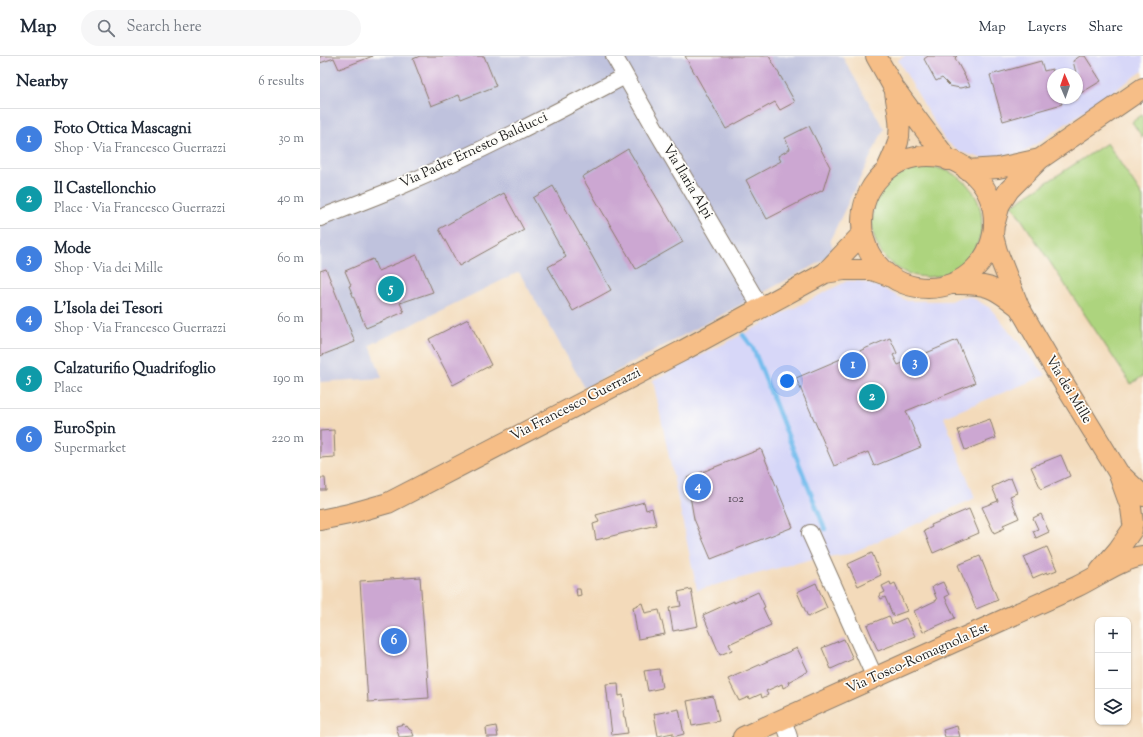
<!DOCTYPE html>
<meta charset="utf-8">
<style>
:root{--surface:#fff;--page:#f6f6f7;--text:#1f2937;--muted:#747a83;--line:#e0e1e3;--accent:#0f766e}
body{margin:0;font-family:"Sorts Mill Goudy",serif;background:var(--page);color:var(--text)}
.controls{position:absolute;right:12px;bottom:12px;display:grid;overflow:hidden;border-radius:8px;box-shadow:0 1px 3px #0004}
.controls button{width:36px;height:36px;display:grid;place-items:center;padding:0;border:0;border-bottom:1px solid var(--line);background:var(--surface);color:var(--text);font:20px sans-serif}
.compass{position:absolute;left:727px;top:12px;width:36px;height:36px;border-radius:50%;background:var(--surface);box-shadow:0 1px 3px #0004;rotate:358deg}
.you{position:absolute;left:467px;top:325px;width:14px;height:14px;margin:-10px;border:3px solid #fff;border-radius:50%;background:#1a73e8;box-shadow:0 0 0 6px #1a73e833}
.badge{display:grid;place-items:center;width:26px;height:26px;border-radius:50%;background:var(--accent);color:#fff;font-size:13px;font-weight:700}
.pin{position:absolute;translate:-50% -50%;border:2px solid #fff;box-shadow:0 1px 4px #0006}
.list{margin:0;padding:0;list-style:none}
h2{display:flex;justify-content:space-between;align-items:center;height:52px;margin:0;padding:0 16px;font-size:17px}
h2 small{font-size:13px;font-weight:400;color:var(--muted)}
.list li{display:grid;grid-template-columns:26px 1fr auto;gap:12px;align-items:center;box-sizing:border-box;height:60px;padding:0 16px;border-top:1px solid var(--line)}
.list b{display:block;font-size:15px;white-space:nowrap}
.list p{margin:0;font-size:13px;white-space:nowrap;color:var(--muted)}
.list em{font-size:13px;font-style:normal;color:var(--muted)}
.icon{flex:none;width:22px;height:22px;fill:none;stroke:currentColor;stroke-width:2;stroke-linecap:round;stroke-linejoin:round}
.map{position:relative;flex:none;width:823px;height:681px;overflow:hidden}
header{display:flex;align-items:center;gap:24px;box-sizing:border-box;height:56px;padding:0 20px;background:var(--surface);border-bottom:1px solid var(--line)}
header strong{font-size:19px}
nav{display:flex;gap:22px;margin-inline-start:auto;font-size:14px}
.search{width:280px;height:36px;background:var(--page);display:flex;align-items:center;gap:10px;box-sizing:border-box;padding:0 14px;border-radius:22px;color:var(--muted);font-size:15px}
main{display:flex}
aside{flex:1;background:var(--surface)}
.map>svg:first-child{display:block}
.built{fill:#d7d7f8;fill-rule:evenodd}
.industrial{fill:#bfc2dd}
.green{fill:#add47e;stroke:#64784d}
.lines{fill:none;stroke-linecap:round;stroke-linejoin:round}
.stream{stroke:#75bded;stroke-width:4.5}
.building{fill:#cca7d2}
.minor-casing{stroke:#887b6b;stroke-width:18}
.major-casing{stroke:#887b6b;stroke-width:22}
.minor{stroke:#fff;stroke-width:16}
.major{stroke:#f6be87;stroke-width:20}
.labels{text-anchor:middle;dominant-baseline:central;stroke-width:3.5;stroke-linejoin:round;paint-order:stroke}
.number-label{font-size:12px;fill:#483f4a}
.street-label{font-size:14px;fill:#1c1c1c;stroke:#fdfcf7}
</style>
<header>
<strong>Map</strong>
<div class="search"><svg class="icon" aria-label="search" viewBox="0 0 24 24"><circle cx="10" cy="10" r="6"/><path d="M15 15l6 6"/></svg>Search here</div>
<nav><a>Map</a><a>Layers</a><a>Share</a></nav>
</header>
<main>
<aside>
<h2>Nearby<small>6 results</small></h2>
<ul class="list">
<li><span class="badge" style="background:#3f7fe0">1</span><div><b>Foto Ottica Mascagni</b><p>Shop · Via Francesco Guerrazzi</p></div><em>30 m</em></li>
<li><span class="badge" style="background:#0f9aa8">2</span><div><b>Il Castellonchio</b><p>Place · Via Francesco Guerrazzi</p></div><em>40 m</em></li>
<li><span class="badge" style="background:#3f7fe0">3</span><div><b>Mode</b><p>Shop · Via dei Mille</p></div><em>60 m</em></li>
<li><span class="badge" style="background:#3f7fe0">4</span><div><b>L'Isola dei Tesori</b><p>Shop · Via Francesco Guerrazzi</p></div><em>60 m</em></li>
<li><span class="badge" style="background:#0f9aa8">5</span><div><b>Calzaturifio Quadrifoglio</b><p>Place</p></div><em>190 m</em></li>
<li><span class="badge" style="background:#3f7fe0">6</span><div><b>EuroSpin</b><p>Supermarket</p></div><em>220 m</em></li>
</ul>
</aside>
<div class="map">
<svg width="823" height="681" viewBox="0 0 823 681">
<rect width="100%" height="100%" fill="#fdfcf7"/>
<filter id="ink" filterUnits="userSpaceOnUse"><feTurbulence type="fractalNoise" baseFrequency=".025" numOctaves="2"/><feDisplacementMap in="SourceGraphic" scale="8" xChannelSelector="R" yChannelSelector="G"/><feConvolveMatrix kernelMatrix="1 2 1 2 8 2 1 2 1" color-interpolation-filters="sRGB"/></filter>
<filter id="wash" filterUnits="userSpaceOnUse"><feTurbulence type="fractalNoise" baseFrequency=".012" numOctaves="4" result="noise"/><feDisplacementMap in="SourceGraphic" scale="16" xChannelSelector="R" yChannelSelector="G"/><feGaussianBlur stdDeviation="0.9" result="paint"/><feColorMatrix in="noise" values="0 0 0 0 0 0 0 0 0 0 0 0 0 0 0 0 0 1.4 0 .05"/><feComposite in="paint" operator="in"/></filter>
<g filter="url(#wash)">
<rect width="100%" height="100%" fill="#f3daba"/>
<path class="built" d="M585,0H823V15L703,97L661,102L638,95L624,83L578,4ZM733,18H757V42H733Z
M527,225H539L560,231L587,245H630L641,241H651L670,252L726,319L624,361L655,442L529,498L492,503L377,534L333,324Z"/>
<path class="industrial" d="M0,0H522L564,73L510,184L515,198L265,332L199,216L50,289L62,322L0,326Z"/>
<path class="green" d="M823,58V82L812,66Z
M787,87L823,141V320L811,328L692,149Z
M552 166a55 55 0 1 1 110 0a55 55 0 1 1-110 0Z"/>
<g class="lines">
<path class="stream" d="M423,279L433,292L505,473"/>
</g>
<g id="blocks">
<path class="building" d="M0,0H53L19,13L14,2L0,7Z
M100,0H164L176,30L141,44L139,39L111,50L93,3Z
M365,0H449L475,46L460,54L455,46L406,73Z
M608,0H637L635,2L650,30L640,32L630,30L622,22L616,25L604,3Z
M760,0H765L781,25L761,37L753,5Z
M721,5L724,15L732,13L733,18V42H740L742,48L683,65L670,19Z
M489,70L510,111L503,134L447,163L426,124L461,105L458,100L470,93L465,82Z
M308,93L363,186L316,213L262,121Z
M233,130L291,234L253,255L228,211L246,201L213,142Z
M184,137L204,174L139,210L119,173Z
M97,199L113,236L80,247L84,256L46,272L29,230L31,229L25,215L53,203L58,215Z
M6,213L35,286L0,300V215Z
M148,263L171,309L133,329L109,283Z
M570,282L577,297L573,299L578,309L637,284L655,327L586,355L601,391L554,410L548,396L514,410L476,322Z
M670,363L676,382L645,394L638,374Z
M14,374L15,401L0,402V375Z
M441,393L473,471L391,503L374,463L367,422Z
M741,399L750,420L721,433L711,411Z
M0,422H5L6,434H0Z
M691,422L697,437L690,440L699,462L683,469L685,472L674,477L662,451L678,445L672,431Z
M324,446L326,454L332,452L336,469L276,484L273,468L279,466L276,459Z
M649,453L659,477L613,497L604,475L612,471L611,469Z
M721,458L729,476L716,482L713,475L718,473L713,462Z
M727,491L737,514L727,518V516L713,522L704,501Z
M552,497L561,519L538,530L528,508Z
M660,500L678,544L656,553L638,509Z
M100,521L109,642L48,646L40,525Z
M570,526L571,529L575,527L587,555L573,560L565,541L561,543L559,539L565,536L562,530Z
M623,526L629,539L625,541L635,562L603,576L594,555L617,544L612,531Z
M496,527L507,552L488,561L477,536Z
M256,533H260L261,539L257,540Z
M371,533L378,570L353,575L349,552L361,550L358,536Z
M438,536L445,551L443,552L451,569L409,588L412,594L400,599L383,559L414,545V547Z
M322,547L325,557L339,554L345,578L318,583L313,551Z
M569,560L572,568L586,562L595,580L558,595L547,569Z
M524,583L533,603L511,613L502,592Z
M477,592L488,615L468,626L469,629L463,632L462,628L446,635L448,639L442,642L441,638L430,643L429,641L419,645L408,623Z
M339,613L342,632L328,635L324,615Z
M298,627L299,640L303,639L305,654L303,655L304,661H305L308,677L292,679L286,628Z
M393,640L399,665L372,670L367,645Z
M359,653L364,678L353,681V677L338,680L334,658Z
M84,668L85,671L87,670L89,673L92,675L94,680L79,681L76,670Z
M176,670L178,681H167L166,672Z
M637,670L640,681H625L623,674Z"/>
</g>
</g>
<g filter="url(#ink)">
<use href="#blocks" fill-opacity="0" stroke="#887b6b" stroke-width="1"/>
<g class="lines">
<defs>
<path id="minor" d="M294,0L336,74L441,252
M0,162C26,152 53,142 79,131C156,98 231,59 305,20
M490,477L555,622
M463,663L469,681"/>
<path id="major" d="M556,0L574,32L605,74L628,104
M542 166a66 66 0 1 1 132 0a66 66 0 1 1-132 0Z
M647,114L678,112L720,103
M566,115C570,106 575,96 578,86C582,70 577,52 575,36
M675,166L680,148L689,134L720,103L823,32
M673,180L677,195L699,251L732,308L798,416L811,452L813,467
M505,217L524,214H552L569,220
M632,228C666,227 673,230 699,251
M801,419L823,440
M0,464L29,458L68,447L362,295L505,217L542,178
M780,515L798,494L812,474
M423,681L756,531C777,521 801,503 823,500"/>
</defs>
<use href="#minor" class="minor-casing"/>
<use href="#major" class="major-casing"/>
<use href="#minor" class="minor"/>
<use href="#major" class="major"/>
</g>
</g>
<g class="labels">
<g class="number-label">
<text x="416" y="443">102</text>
</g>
<g class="street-label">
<text transform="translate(154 95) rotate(-25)">Via Padre Ernesto Balducci</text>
<text transform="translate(367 126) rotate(59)">Via Ilaria Alpi</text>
<text transform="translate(748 334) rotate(59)">Via dei Mille</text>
<text transform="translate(256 349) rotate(-27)">Via Francesco Guerrazzi</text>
<text transform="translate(598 603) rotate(-24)">Via Tosco-Romagnola Est</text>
</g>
</g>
</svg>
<div class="controls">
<button>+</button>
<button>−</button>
<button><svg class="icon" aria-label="layers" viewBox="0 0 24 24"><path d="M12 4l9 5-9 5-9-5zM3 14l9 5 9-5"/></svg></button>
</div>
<svg class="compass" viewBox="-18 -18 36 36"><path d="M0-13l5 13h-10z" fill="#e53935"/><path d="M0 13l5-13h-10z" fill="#747a83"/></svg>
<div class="you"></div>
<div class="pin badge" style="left:533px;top:309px;background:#3f7fe0">1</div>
<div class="pin badge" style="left:552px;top:341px;background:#0f9aa8">2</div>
<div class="pin badge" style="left:595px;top:307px;background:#3f7fe0">3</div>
<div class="pin badge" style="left:378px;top:431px;background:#3f7fe0">4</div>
<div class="pin badge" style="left:71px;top:233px;background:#0f9aa8">5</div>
<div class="pin badge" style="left:74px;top:585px;background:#3f7fe0">6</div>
</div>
</main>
